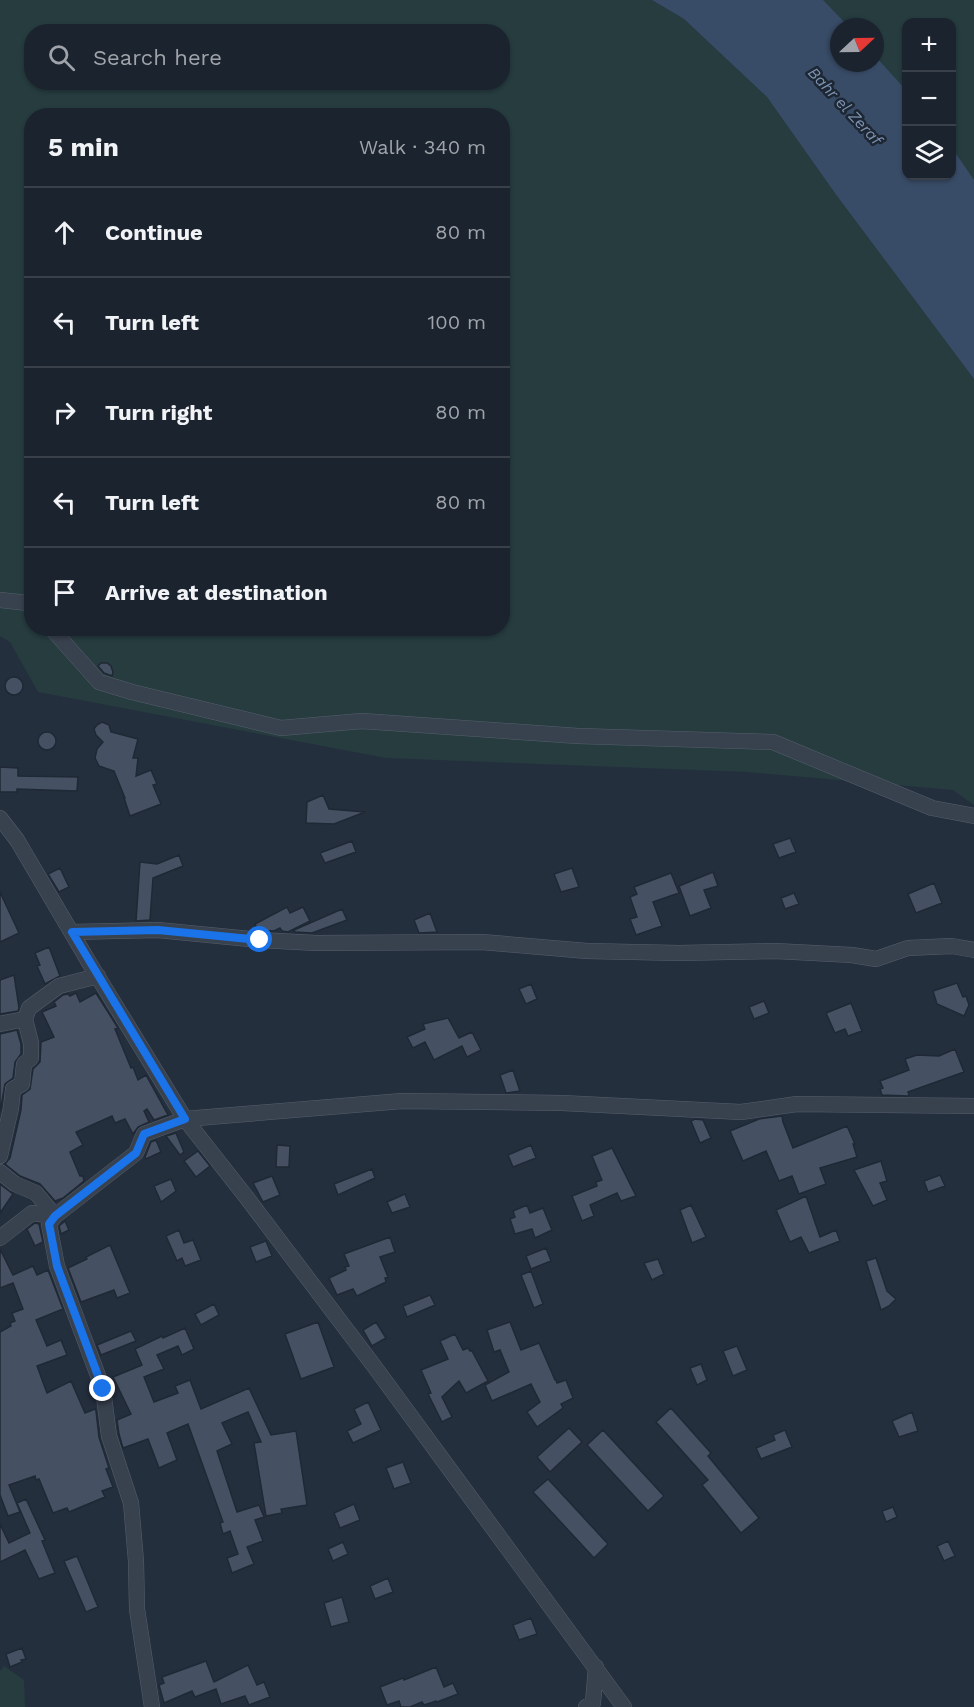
<!DOCTYPE html>
<meta charset="utf-8">
<style>
:root{--surface:#1b232e;--page:#242b36;--text:#f1f3f6;--muted:#a0a4aa;--line:#39404a}
body{margin:0;font-family:"Work Sans",sans-serif;background:var(--page);color:var(--text)}
.controls{position:absolute;right:18px;top:18px;display:grid;overflow:hidden;border-radius:12px;box-shadow:0 2px 4px #0004}
.controls button{width:54px;height:54px;display:grid;place-items:center;padding:0;border:0;border-bottom:2px solid var(--line);background:var(--surface);color:var(--text);font:30px sans-serif}
.compass{position:absolute;left:830px;top:18px;width:54px;height:54px;border-radius:50%;background:var(--surface);box-shadow:0 2px 4px #0004;rotate:68deg}
.stop{position:absolute;width:18px;height:18px;margin:-14px;border:4px solid #1a73e8;border-radius:50%;background:#fff}
.stop.end{background:#1a73e8;border-color:#fff;box-shadow:0 2px 6px #0008}
.list{margin:0;padding:0;list-style:none}
h2{display:flex;justify-content:space-between;align-items:center;height:78px;margin:0;padding:0 24px;font-size:26px}
h2 small{font-size:20px;font-weight:400;color:var(--muted)}
.list li{display:grid;grid-template-columns:39px 1fr auto;gap:18px;align-items:center;box-sizing:border-box;height:90px;padding:0 24px;border-top:2px solid var(--line)}
.list b{display:block;font-size:22px;white-space:nowrap}
.list em{font-size:20px;font-style:normal;color:var(--muted)}
.icon{flex:none;width:33px;height:33px;fill:none;stroke:currentColor;stroke-width:2;stroke-linecap:round;stroke-linejoin:round}
.map{position:relative;flex:none;width:974px;height:1707px;overflow:hidden}
.search{position:absolute;background:var(--surface);box-shadow:0 2px 4px #0004;left:24px;top:24px;width:486px;height:66px;display:flex;align-items:center;gap:15px;box-sizing:border-box;padding:0 21px;border-radius:24px;color:var(--muted);font-size:22px}
.panel{position:absolute;background:var(--surface);box-shadow:0 2px 4px #0004;left:24px;top:108px;width:486px;height:528px;border-radius:24px}
.map>svg:first-child{display:block}
.green{fill:#263c3f;fill-rule:evenodd}
.water{fill:#394c67}
.building{fill:#455162;stroke:#1f2835;stroke-width:1.5}
.lines{fill:none;stroke-linecap:round;stroke-linejoin:round}
.minor-casing{stroke:#565f6c;stroke-width:16}
.minor{stroke:#38414e;stroke-width:15}
.route{stroke:#1a73e8;stroke-width:8}
.labels{text-anchor:middle;dominant-baseline:central;stroke-width:5;stroke-linejoin:round;paint-order:stroke}
.water-label{font-size:16px;font-style:italic;fill:#7c92b1;stroke:#1d2633}
</style>
<div class="map">
<svg width="974" height="1707" viewBox="0 0 974 1707">
<rect width="100%" height="100%" fill="#242f3e"/>
<path class="green" d="M0,0H652L684,19L767,97L837,196L974,379V805L953,790L748,772L386,758L38,692L10,642L0,636ZM32,32H502V82H32ZM32,116H502V628H32Z
M747,0H974V278ZM906,22H952V176H906ZM839,27H875V63H839Z
M4,1666L24,1680L25,1707H0V1671Z"/>
<path class="water" d="M652,0H823L849,27H839V63H875V56L906,90V176H952V148L974,180V379L837,196L767,97L684,19Z"/>
<path class="building" d="M101,663H107L111,666L113,672L112,676L104,673L98,666Z
M5 686a9 9 0 1 1 18 0a9 9 0 1 1-18 0Z
M102,722L109,725L111,732L138,739L133,758H138L136,776L151,770L157,784L153,785L161,804L130,816L124,798H125L114,771L99,766L95,758L97,749L103,742L96,735L94,729L97,725Z
M38 741a9 9 0 1 1 18 0a9 9 0 1 1-18 0Z
M0,767L18,768V776L78,777L77,791L17,789V792H0Z
M323,795L329,809L365,812L334,824L306,823L307,802Z
M790,838L796,852L779,858L773,844Z
M352,841L356,852L325,863L320,853Z
M179,855L183,866L153,878L150,920L136,921L140,862L157,864Z
M60,868L69,887L59,892L48,874Z
M572,868L579,887L561,892L554,874Z
M713,872L718,886L704,890L711,908L690,916L679,886Z
M671,873L679,893L653,902L662,926L636,935L630,919L637,917L630,897L637,894L634,887Z
M934,883L942,903L916,913L908,894Z
M0,892L19,933L0,942Z
M794,893L799,904L785,909L781,898Z
M287,907L290,913L303,907L310,921L288,932L282,931L280,928L274,931L258,930L255,924Z
M342,909L347,920L312,933L295,932L294,930Z
M430,913L437,932L419,933L414,920Z
M49,947L60,976L45,984L37,966L40,965L35,953Z
M14,975L19,1008L18,1011L0,1014V980Z
M957,983L963,997L966,996L969,1005L964,1016L937,1004L933,991Z
M531,984L537,999L526,1004L519,989Z
M76,993L80,1002L96,993L118,1028L115,1029L131,1068L133,1067L138,1080L146,1075L168,1115L154,1120L147,1109L144,1111L149,1122L138,1127L133,1134L125,1119L115,1123L112,1116L76,1132L83,1145L70,1152L80,1176H83L84,1181L63,1198L55,1201L40,1184L20,1176L5,1164L10,1158L21,1110L22,1095L30,1089L33,1069L40,1062L41,1042L54,1037L42,1012L56,1006L54,1002L63,995L68,994L70,996Z
M764,1001L769,1013L754,1019L749,1007Z
M851,1003L862,1031L848,1036L845,1029L835,1033L826,1013Z
M448,1018L459,1038L472,1032L481,1050L467,1057L462,1046L434,1060L425,1042L413,1048L407,1037L425,1029L423,1024Z
M17,1030L21,1044V1054L15,1062L13,1078L5,1084L0,1112V1034Z
M955,1049L964,1072L908,1092L909,1095L908,1096L882,1095L880,1089L883,1088L880,1081L909,1070L905,1059L917,1055L939,1056Z
M513,1070L520,1091L506,1093L500,1075Z
M782,1116L783,1122L793,1148L847,1126L855,1144H853L857,1157L820,1168L826,1184L799,1194L792,1176L779,1181L766,1151L743,1161L730,1131L759,1119Z
M695,1119L703,1120L711,1138L700,1143L691,1121Z
M176,1133L184,1152L180,1155L166,1136Z
M156,1140L161,1152L146,1159L145,1157L151,1142Z
M277,1145L290,1146L289,1167H276Z
M531,1145L536,1158L513,1167L508,1155Z
M612,1148L636,1196L621,1201L617,1193L590,1205L594,1216L582,1221L572,1196L597,1186L596,1182L602,1180L592,1156Z
M198,1151L210,1166L196,1177L184,1161Z
M881,1161L887,1181L880,1183L887,1200L873,1206L854,1170Z
M372,1169L375,1178L338,1195L334,1184Z
M940,1175L945,1186L928,1192L924,1181Z
M272,1176L280,1195L263,1202L253,1183Z
M171,1179L176,1191L161,1202L154,1186Z
M0,1184L13,1194L0,1213Z
M405,1194L410,1207L392,1213L387,1202Z
M806,1196L820,1237L836,1230L840,1241L809,1253L801,1237L790,1242L776,1210Z
M527,1205L530,1213L543,1208L552,1230L535,1238L532,1229L515,1234L510,1219L515,1217L513,1211Z
M691,1205L706,1237L692,1243L680,1210Z
M65,1221L69,1230L61,1234L59,1226Z
M35,1223L39,1224L43,1242L35,1246L27,1229Z
M179,1230L184,1243L193,1240L201,1260L185,1266L182,1258L177,1261L166,1236Z
M390,1237L395,1252L380,1257L388,1277L385,1278L386,1282L357,1296L353,1289L337,1295L329,1278L346,1270L345,1267L349,1266L344,1254Z
M266,1241L272,1256L256,1262L250,1247Z
M110,1245L130,1293L117,1298L114,1290L81,1302L68,1268L87,1259L86,1257Z
M546,1248L551,1261L531,1269L526,1256Z
M0,1249L13,1275L33,1266L37,1275L48,1270L63,1309L36,1320L47,1346L61,1340L67,1355L37,1366L47,1393L71,1381L85,1413L95,1409L96,1411L99,1437L109,1468L106,1469L113,1487L102,1491L105,1497L69,1512L67,1508L53,1513L39,1479L36,1480L35,1476L9,1485L20,1512L8,1516L0,1495V1332L11,1326L10,1323L15,1321L12,1313L23,1309L13,1283L0,1288Z
M876,1258L887,1291L896,1299L889,1306L881,1310L866,1261Z
M658,1259L664,1274L652,1280L644,1263Z
M531,1271L543,1304L534,1308L521,1275Z
M430,1295L435,1305L407,1317L403,1306Z
M214,1304L219,1315L201,1325L195,1314Z
M318,1322L334,1367L301,1379L285,1334Z
M376,1322L386,1338L372,1346L363,1330Z
M510,1322L521,1350L539,1343L555,1380H556L557,1383L566,1380L573,1398L561,1404L563,1408L537,1427L527,1412L540,1402L531,1384L492,1401L485,1385L509,1372L500,1350L494,1352L487,1330Z
M185,1328L194,1349L182,1355L178,1346L157,1355L164,1369L144,1377L154,1402L178,1393L175,1386L190,1380L201,1409L249,1388L271,1435L296,1431L307,1505L281,1509L282,1513L266,1516L254,1443L261,1442L248,1412L222,1423L232,1444L217,1451L237,1512L259,1505L264,1517L255,1520L263,1541L247,1547L254,1564L232,1573L227,1558L238,1554L230,1531L223,1534L220,1523L223,1522L188,1424L167,1433L177,1460L159,1468L148,1439L123,1448L119,1434L117,1420L131,1414L113,1377L142,1365L135,1349L162,1336L163,1338Z
M131,1331L136,1341L101,1355L97,1345Z
M455,1334L463,1350L468,1348L470,1351H472L488,1381L466,1393L459,1381L442,1397L452,1417L442,1422L428,1394L431,1393L421,1370L448,1359L440,1341Z
M737,1346L747,1370L733,1376L723,1351Z
M701,1364L707,1380L697,1385L690,1368Z
M368,1402L381,1430L353,1443L347,1431L361,1424L354,1409Z
M671,1408L711,1453L708,1456L759,1518L741,1533L702,1485L708,1480L656,1422Z
M912,1412L918,1431L899,1437L892,1421Z
M569,1428L582,1442L550,1472L537,1457Z
M603,1430L664,1496L648,1511L587,1445Z
M785,1430L792,1447L761,1459L756,1448L775,1440L773,1435Z
M403,1462L411,1483L394,1489L386,1468Z
M548,1479L608,1544L594,1558L533,1492Z
M26,1499L45,1540L42,1541L55,1573L39,1579L25,1550L0,1562V1524L9,1543L30,1533L17,1503Z
M354,1504L360,1520L340,1528L334,1513Z
M893,1507L897,1517L886,1522L882,1511Z
M948,1541L955,1556L944,1561L937,1546Z
M343,1542L348,1554L333,1561L328,1549Z
M77,1556L98,1607L86,1612L64,1561Z
M388,1578L393,1592L375,1599L370,1586Z
M342,1597L349,1622L331,1627L324,1603Z
M531,1618L537,1634L519,1640L513,1625Z
M22,1648L26,1659L21,1660L22,1662L10,1667L6,1654Z
M206,1661L214,1682L248,1665L257,1685L264,1682L270,1697L249,1705L245,1696L221,1704L216,1689L195,1697L192,1691L164,1703L159,1685L164,1683L162,1677Z
M436,1667L444,1687L453,1683L458,1694L437,1702L436,1701L424,1705L422,1702L410,1707H401L399,1701L387,1705L380,1687L403,1678L404,1680Z"/>
<g class="lines">
<defs>
<path id="minor" d="M0,600L28,603L32,606
M51,628L99,682L132,692L281,728L362,721L578,736L773,742L932,808L974,816
M0,818L17,840L90,964L185,1119L247,1198L374,1366L624,1707
M72,932L158,930L260,940L316,943L482,942L587,951L679,953L775,951L852,955L876,959L908,948L952,946L974,950
M0,1024L25,1019L29,1008L59,986L98,976
M0,1156L11,1108L13,1089L22,1084L24,1064L31,1058V1043L25,1019
M0,1172L15,1184L36,1193L55,1216L49,1224L57,1266L103,1389L109,1436L131,1503L136,1561L137,1609L152,1707
M0,1238L32,1213L55,1216L136,1153L144,1134L185,1119L402,1101L562,1103L741,1112L797,1104L974,1106
M586,1707L593,1703L596,1667"/>
</defs>
<use href="#minor" class="minor-casing"/>
<use href="#minor" class="minor"/>
</g>
<g class="lines">
<path class="route" d="M103,1389L57,1266L49,1224L55,1216L136,1153L144,1134L185,1119L72,932L158,930L260,940"/>
</g>
<g class="labels">
<g class="water-label">
<text transform="translate(845 106) rotate(47)">Bahr el Zeraf</text>
</g>
</g>
</svg>
<div class="controls">
<button>+</button>
<button>−</button>
<button><svg class="icon" aria-label="layers" viewBox="0 0 24 24"><path d="M12 4l9 5-9 5-9-5zM3 14l9 5 9-5"/></svg></button>
</div>
<svg class="compass" viewBox="-18 -18 36 36"><path d="M0-13l5 13h-10z" fill="#e53935"/><path d="M0 13l5-13h-10z" fill="#a0a4aa"/></svg>
<div class="stop" style="left:260px;top:940px"></div>
<div class="stop end" style="left:103px;top:1389px"></div>
<div class="search"><svg class="icon" aria-label="search" viewBox="0 0 24 24"><circle cx="10" cy="10" r="6"/><path d="M15 15l6 6"/></svg>Search here</div>
<section class="panel">
<h2>5 min<small>Walk · 340 m</small></h2>
<ul class="list">
<li><svg class="icon" aria-label="ahead" viewBox="0 0 24 24"><path d="M12 20V5M6 11l6-6 6 6"/></svg><div><b>Continue</b></div><em>80 m</em></li>
<li><svg class="icon" aria-label="left" viewBox="0 0 24 24"><path d="M17 20v-9H6M10 6l-5 5 5 5"/></svg><div><b>Turn left</b></div><em>100 m</em></li>
<li><svg class="icon" aria-label="right" viewBox="0 0 24 24"><path d="M7 20v-9h11M14 6l5 5-5 5"/></svg><div><b>Turn right</b></div><em>80 m</em></li>
<li><svg class="icon" aria-label="left" viewBox="0 0 24 24"><path d="M17 20v-9H6M10 6l-5 5 5 5"/></svg><div><b>Turn left</b></div><em>80 m</em></li>
<li><svg class="icon" aria-label="arrive" viewBox="0 0 24 24"><path d="M6 21V4h12l-3 4 3 4H6"/></svg><div><b>Arrive at destination</b></div></li>
</ul>
</section>
</div>
